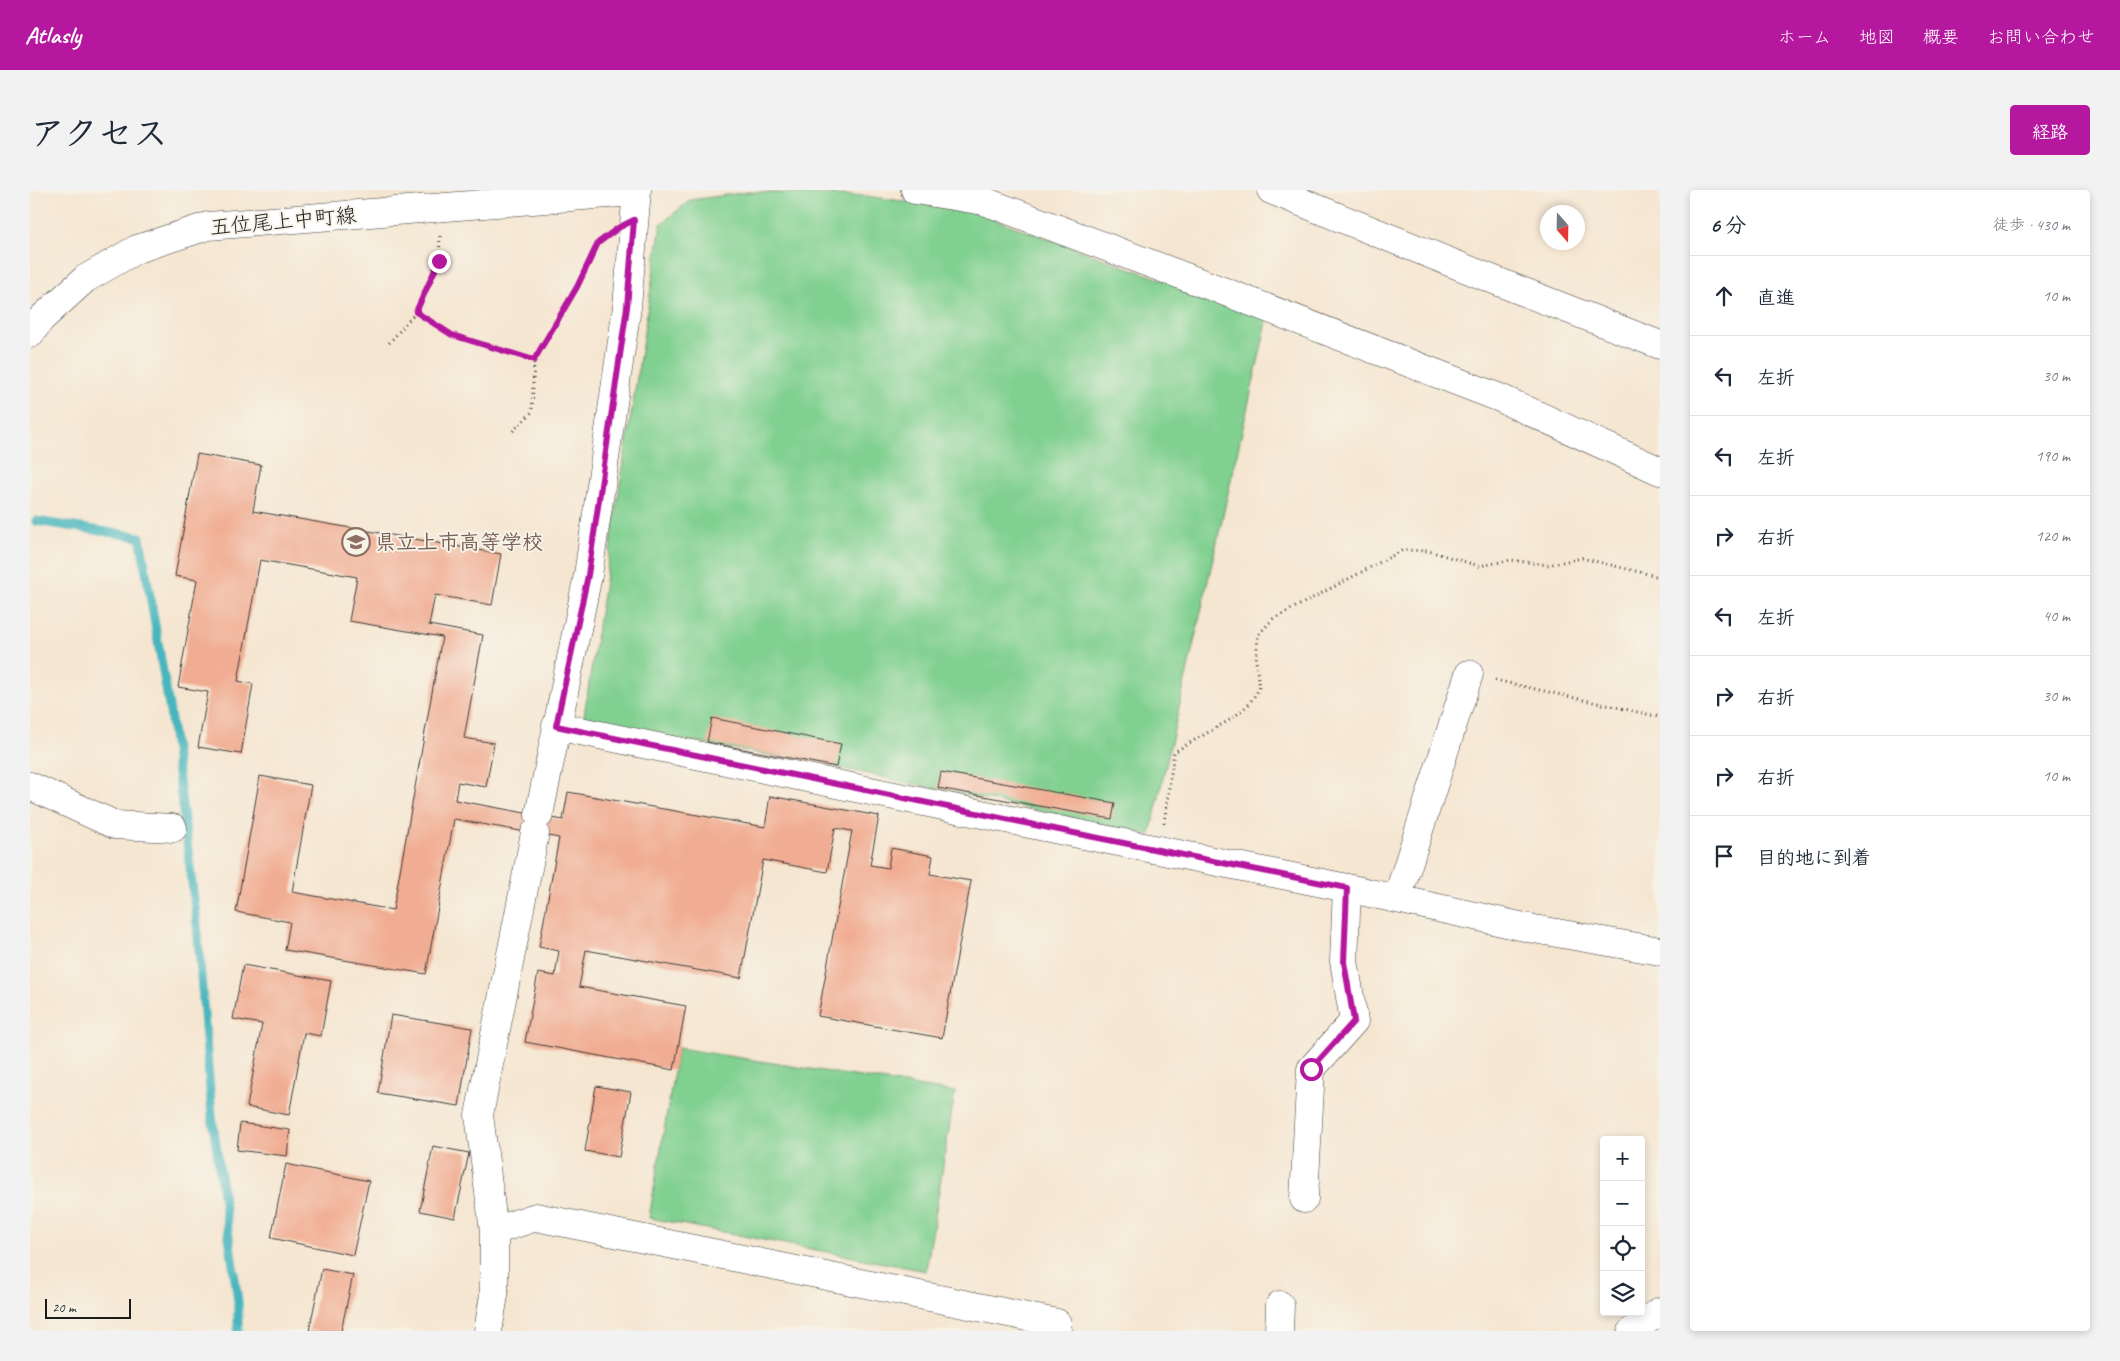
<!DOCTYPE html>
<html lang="ja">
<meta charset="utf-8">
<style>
:root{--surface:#fff;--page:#f2f2f3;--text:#1f2937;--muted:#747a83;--line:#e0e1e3;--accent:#b5179e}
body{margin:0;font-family:Caveat,"Klee One",sans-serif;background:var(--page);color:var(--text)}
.controls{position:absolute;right:15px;bottom:15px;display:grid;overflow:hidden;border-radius:5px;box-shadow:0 2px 8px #0003}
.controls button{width:45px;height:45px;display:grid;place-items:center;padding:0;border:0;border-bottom:1px solid var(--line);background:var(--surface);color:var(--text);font:25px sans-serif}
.compass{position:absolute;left:1510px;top:15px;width:45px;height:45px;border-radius:50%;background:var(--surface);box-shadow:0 2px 8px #0003;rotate:160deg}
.scale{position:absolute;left:15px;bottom:12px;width:86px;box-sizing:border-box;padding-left:5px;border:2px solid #1c1c1c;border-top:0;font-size:14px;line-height:18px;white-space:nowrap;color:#1c1c1c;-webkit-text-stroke:4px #f7f3e8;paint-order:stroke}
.stop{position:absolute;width:15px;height:15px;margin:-11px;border:4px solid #b5179e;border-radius:50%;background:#fff}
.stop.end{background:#b5179e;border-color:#fff;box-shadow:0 1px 5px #0008}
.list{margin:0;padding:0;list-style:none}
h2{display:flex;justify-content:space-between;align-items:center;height:65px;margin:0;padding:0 20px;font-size:21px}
h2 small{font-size:16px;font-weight:400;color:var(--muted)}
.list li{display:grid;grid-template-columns:32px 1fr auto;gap:15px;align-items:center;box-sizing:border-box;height:80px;padding:0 20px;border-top:1px solid var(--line)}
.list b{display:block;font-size:19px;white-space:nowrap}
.list em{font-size:16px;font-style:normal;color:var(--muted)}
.icon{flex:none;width:28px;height:28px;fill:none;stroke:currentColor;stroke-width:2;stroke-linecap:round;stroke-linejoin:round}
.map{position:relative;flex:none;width:1630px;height:1141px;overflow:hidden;border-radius:5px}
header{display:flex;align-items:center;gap:30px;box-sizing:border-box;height:70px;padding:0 25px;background:var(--accent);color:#fff}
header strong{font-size:24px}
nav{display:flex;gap:28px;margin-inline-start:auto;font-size:18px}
.intro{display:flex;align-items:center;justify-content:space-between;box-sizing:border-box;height:120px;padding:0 30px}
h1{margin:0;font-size:35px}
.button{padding:12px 22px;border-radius:5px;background:var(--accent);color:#fff;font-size:18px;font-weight:700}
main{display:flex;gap:30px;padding:0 30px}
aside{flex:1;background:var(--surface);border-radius:5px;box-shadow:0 2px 8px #0003}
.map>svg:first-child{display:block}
.grass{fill:#80d090;stroke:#4e7656}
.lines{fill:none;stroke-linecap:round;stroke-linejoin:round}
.stream{stroke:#46b6be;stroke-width:9}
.building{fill:#f1ad93}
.minor-casing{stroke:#3d3a37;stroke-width:29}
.major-casing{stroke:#3d3a37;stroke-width:29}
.path{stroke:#3d3a37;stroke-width:3;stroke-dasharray:1 4;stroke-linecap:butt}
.minor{stroke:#fff;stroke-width:28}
.major{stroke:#fff;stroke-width:28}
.route{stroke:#b5179e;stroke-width:6}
.labels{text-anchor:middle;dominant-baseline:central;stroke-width:4;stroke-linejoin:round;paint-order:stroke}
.street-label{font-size:21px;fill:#1c1c1c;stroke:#f7f3e8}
.education-label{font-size:21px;font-weight:bold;fill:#785e54;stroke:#f7f3e8;text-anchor:start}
</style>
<header>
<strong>Atlasly</strong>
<nav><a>ホーム</a><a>地図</a><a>概要</a><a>お問い合わせ</a></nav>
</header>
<div class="intro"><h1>アクセス</h1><a class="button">経路</a></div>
<main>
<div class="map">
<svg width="1630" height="1141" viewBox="0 0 1630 1141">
<rect width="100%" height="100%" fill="#f7f3e8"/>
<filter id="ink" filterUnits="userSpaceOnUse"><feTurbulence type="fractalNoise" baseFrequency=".02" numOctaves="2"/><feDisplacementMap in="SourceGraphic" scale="10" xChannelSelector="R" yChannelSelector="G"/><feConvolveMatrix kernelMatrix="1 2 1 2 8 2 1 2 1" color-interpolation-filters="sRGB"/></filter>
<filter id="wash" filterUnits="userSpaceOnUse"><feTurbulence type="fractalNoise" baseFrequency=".0096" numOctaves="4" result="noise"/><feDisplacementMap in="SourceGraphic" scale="20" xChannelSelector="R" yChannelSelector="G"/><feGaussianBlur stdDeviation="1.12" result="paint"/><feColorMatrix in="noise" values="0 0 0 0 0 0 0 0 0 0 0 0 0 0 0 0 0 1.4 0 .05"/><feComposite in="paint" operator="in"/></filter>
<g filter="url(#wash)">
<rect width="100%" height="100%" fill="#f5e6d1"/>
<path class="grass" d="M719,2L837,6L941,21L1238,128L1120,645L806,577L553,532L631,34L660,10Z
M648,858L925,902L896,1081L619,1028Z"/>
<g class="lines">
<path class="stream" d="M6,331L110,347L140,522L157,652L167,734L182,926L208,1111V1141"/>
</g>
<g id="blocks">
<path class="building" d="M167,264L231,275L223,321L471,364L462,415L405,405L399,435L453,445L434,548L464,553L456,597L428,592L425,610L533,630L538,602L735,637L740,606L849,626L840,675L858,678L861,658L903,666L900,684L941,691L912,848L788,826L822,641L805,638L797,682L733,670L711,788L556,760L549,797L656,816L644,880L495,852L508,783L525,786L529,761L509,757L529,648L424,629L396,784L255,760L260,732L206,722L230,586L281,595L262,702L363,720L412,447L319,431L327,387L230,370L208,491L223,494L211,564L168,557L178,502L148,497L167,390L145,386Z
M682,528L811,554L806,577L677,552Z
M911,582L1085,613L1082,629L908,598Z
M213,775L301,791L291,846L274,843L259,925L217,917L232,834L203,829Z
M361,825L442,838L429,916L348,903Z
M566,896L601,902L589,967L555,961Z
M210,933L260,940L257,966L207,960Z
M403,956L439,963L425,1028L390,1021Z
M256,974L339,991L323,1065L241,1048Z
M292,1079L323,1085L311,1141H279Z"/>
</g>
</g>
<g filter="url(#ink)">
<use href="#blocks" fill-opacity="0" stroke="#3d3a37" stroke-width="1"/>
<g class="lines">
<defs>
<path id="minor" d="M885,0L954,11L1185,98L1470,208L1630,281
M1241,0L1489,100L1630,155
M526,536L1034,641L1317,698L1504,739L1630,761
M0,596L85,635L143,638
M509,625L558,385L597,117L607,0
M1367,709L1439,484
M1274,1009L1281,879L1324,831L1314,771L1317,698
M464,1041L506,1027L1027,1133L1028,1141
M458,1141L464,1105V1041L449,925L505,643
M1249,1141L1250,1115
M1602,1141L1630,1121"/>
<path id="major" d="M0,144L11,129L55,89L107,59L178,36L591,3L600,0"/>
</defs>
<use href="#minor" class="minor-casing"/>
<use href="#major" class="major-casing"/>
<path class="path" d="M386,122L409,71L410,45
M359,153L386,122L422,145L504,170L547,97L568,53L574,48
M483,241L502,222L504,170
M1465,490L1630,527
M1134,633L1144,562L1203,528L1219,514L1229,499L1226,471L1228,445L1243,429L1373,360L1399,361L1449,376L1481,370L1518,375L1552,368L1630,387"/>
<use href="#minor" class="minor"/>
<use href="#major" class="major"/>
</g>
</g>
<g class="lines" filter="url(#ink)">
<path class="route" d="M409,71L386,122L422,145L504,170L547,97L568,53L588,38L604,30L597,117L558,385L526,536L1034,641L1317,698L1314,772L1324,831L1281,879"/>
</g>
<defs>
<symbol id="school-ring" viewBox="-11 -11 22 22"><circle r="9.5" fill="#f7f3e8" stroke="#8d6e63" stroke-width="1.5"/><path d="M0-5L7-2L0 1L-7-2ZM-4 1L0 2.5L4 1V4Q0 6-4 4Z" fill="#8d6e63"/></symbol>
</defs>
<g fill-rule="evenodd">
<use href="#school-ring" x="310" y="336" width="32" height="32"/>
</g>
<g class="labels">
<g class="street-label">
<text transform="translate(253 31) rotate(-5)">五位尾上中町線</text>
</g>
<g class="education-label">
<text x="345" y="352">県立上市高等学校</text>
</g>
</g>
</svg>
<div class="controls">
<button>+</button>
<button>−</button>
<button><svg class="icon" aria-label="locate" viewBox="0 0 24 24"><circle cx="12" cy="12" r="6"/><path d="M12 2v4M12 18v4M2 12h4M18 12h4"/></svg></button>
<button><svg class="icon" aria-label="layers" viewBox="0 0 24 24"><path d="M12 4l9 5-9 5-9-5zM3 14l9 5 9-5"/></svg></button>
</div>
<svg class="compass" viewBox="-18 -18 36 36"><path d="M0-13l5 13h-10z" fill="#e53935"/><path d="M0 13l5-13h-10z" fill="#747a83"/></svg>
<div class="scale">20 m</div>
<div class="stop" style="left:1281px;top:879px"></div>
<div class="stop end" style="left:409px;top:71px"></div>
</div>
<aside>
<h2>6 分<small>徒歩 · 430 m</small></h2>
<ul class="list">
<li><svg class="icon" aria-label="ahead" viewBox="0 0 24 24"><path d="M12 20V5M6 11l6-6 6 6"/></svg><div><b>直進</b></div><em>10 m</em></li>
<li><svg class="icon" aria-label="left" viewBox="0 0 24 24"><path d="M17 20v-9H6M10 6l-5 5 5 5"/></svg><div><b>左折</b></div><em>30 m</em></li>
<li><svg class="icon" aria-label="left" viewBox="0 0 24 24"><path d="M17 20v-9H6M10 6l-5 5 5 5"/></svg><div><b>左折</b></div><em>190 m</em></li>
<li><svg class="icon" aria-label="right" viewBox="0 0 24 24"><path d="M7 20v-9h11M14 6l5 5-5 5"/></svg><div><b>右折</b></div><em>120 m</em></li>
<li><svg class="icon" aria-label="left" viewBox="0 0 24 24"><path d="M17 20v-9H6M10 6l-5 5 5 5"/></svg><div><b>左折</b></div><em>40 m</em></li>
<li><svg class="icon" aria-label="right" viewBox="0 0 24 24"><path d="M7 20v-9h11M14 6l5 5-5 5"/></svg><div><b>右折</b></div><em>30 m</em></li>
<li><svg class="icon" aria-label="right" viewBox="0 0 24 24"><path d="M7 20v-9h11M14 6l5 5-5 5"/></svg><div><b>右折</b></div><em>10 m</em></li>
<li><svg class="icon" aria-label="arrive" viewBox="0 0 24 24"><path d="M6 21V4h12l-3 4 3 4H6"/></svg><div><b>目的地に到着</b></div></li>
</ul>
</aside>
</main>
